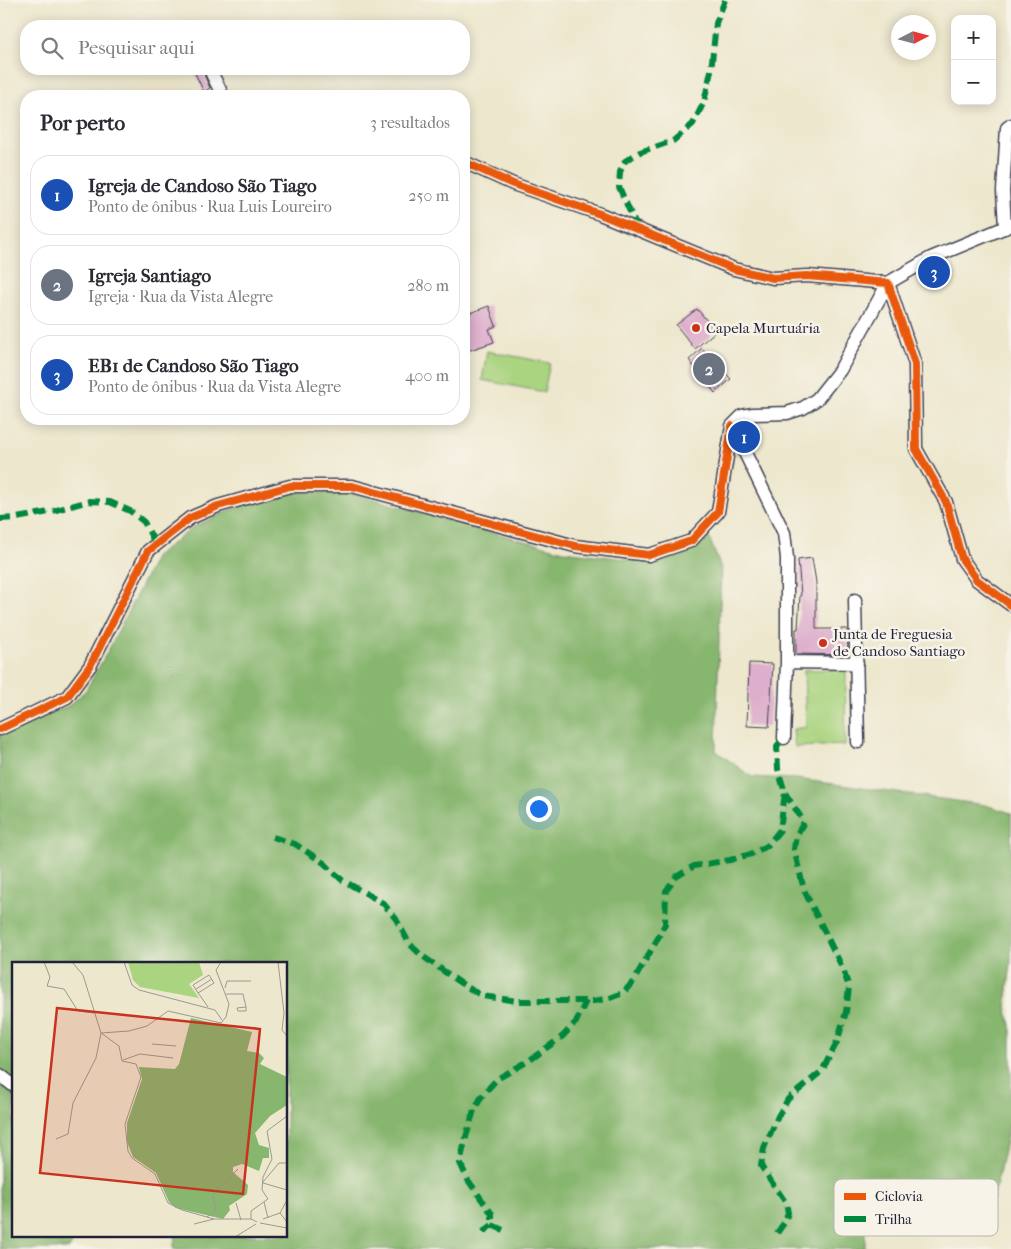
<!DOCTYPE html>
<html lang="pt">
<meta charset="utf-8">
<style>
:root{--surface:#fff;--page:#f7f7f7;--text:#2b2b33;--muted:#7c7c81;--line:#e1e1e2;--accent:#c8321e}
body{margin:0;font-family:"IM FELL French Canon",serif;background:var(--page);color:var(--text)}
.controls{position:absolute;right:15px;top:15px;display:grid;overflow:hidden;border-radius:10px;box-shadow:0 2px 12px #0003}
.controls button{width:45px;height:45px;display:grid;place-items:center;padding:0;border:0;border-bottom:1px solid var(--line);background:var(--surface);color:var(--text);font:25px sans-serif}
.compass{position:absolute;left:891px;top:15px;width:45px;height:45px;border-radius:50%;background:var(--surface);box-shadow:0 2px 12px #0003;rotate:84deg}
.you{position:absolute;left:538px;top:808px;width:18px;height:18px;margin:-12px;border:4px solid #fff;border-radius:50%;background:#1a73e8;box-shadow:0 0 0 8px #1a73e833}
.badge{display:grid;place-items:center;width:32px;height:32px;border-radius:50%;background:var(--accent);color:#fff;font-size:16px;font-weight:700}
.pin{position:absolute;translate:-50% -50%;border:2px solid #fff;box-shadow:0 1px 5px #0006}
.list{margin:0;padding:0;list-style:none}
h2{display:flex;justify-content:space-between;align-items:center;height:65px;margin:0;padding:0 20px;font-size:21px}
h2 small{font-size:16px;font-weight:400;color:var(--muted)}
.list li{display:grid;grid-template-columns:32px 1fr auto;gap:15px;align-items:center;box-sizing:border-box;height:80px;margin:0 10px 10px;padding:0 10px;border:1px solid var(--line);border-radius:20px}
.list b{display:block;font-size:19px;white-space:nowrap}
.list p{margin:0;font-size:16px;white-space:nowrap;color:var(--muted)}
.list em{font-size:16px;font-style:normal;color:var(--muted)}
.icon{flex:none;width:28px;height:28px;fill:none;stroke:currentColor;stroke-width:2;stroke-linecap:round;stroke-linejoin:round}
.map{position:relative;flex:none;width:1011px;height:1249px;overflow:hidden}
.search{position:absolute;background:var(--surface);box-shadow:0 2px 12px #0003;left:20px;top:20px;width:450px;height:55px;display:flex;align-items:center;gap:12px;box-sizing:border-box;padding:0 18px;border-radius:20px;color:var(--muted);font-size:19px}
.panel{position:absolute;background:var(--surface);box-shadow:0 2px 12px #0003;left:20px;top:90px;width:450px;height:335px;border-radius:20px}
.map>svg:first-child{display:block}
.green{fill:#aad480;stroke:#667b5e}
.forest{fill:#87b66e;stroke:#546c54}
.building{fill:#deafcc}
.lines{fill:none;stroke-linecap:round;stroke-linejoin:round}
.minor-casing{stroke:#404051;stroke-width:15}
.minor{stroke:#fff;stroke-width:12}
.quiet{stroke:#00873e;stroke-width:6;stroke-dasharray:12 6;stroke-linecap:butt}
.cycleway-casing{stroke:#f7f3e8;stroke-width:11}
.cycleway{stroke:#e8590c;stroke-width:8}
.poi-dot{fill:#c8321e;stroke:#f7f3e8;stroke-width:2}
.labels{text-anchor:middle;dominant-baseline:central;stroke-width:5;stroke-linejoin:round;paint-order:stroke}
.poi-label{font-size:15px;fill:#22223b;stroke:#f7f3e8;text-anchor:start}
.inset-road{fill:none;stroke:#9c9893;stroke-width:1}
.view{fill:#c8321e;fill-opacity:0.15;stroke:#c8321e;stroke-width:2.5}
.inset-edge{fill:none;stroke:#22223b;stroke-width:2.5}
.key{fill:#f7f3e8;stroke:#b7b4b4;stroke-width:1}
.key-label{font-size:14px;fill:#22223b}
</style>
<div class="map">
<svg width="1011" height="1249" viewBox="0 0 1011 1249">
<rect width="100%" height="100%" fill="#f7f3e8"/>
<filter id="ink" filterUnits="userSpaceOnUse"><feTurbulence type="fractalNoise" baseFrequency=".02" numOctaves="2"/><feDisplacementMap in="SourceGraphic" scale="10" xChannelSelector="R" yChannelSelector="G"/><feConvolveMatrix kernelMatrix="1 2 1 2 8 2 1 2 1" color-interpolation-filters="sRGB"/></filter>
<filter id="wash" filterUnits="userSpaceOnUse"><feTurbulence type="fractalNoise" baseFrequency=".0096" numOctaves="4" result="noise"/><feDisplacementMap in="SourceGraphic" scale="20" xChannelSelector="R" yChannelSelector="G"/><feGaussianBlur stdDeviation="1.12" result="paint"/><feColorMatrix in="noise" values="0 0 0 0 0 0 0 0 0 0 0 0 0 0 0 0 0 1.4 0 .05"/><feComposite in="paint" operator="in"/></filter>
<g filter="url(#wash)">
<rect width="100%" height="100%" fill="#ede7cd"/>
<path class="green" d="M487,351L550,363L544,392L482,380Z
M846,669L845,745L795,747L793,729L806,727L804,670Z"/>
<path class="forest" d="M298,492L356,494L479,529L564,551L634,560L676,556L708,535L721,568L716,751L752,777L797,779L985,805L1011,813V962L1006,1007L1011,1025V1115L1009,1127L993,1201L869,1177L865,1191V1249H173L176,1235H286V963H14V1235H77L69,1249H0V735L70,705L86,690L109,649L156,556L195,526L240,506Z"/>
<g id="blocks">
<path class="building" d="M193,69H204L205,77L210,88L204,92Z
M489,306L496,326L489,329L494,342L467,351L466,346L464,347V315Z
M697,309L716,331L695,349L676,325Z
M702,348L731,379L715,393L689,360Z
M812,558L816,582V629H847L848,655L796,654V629H798L800,595H801L798,560Z
M749,663L773,664L769,727L747,726Z"/>
</g>
</g>
<g filter="url(#ink)">
<use href="#blocks" fill-opacity="0" stroke="#404051" stroke-width="1"/>
<g class="lines">
<defs>
<path id="minor" d="M212,74L223,96
M464,162L513,184L600,214L734,269L773,278L807,276L888,283
M1005,228L1003,191L1007,128L1011,125
M888,283L915,364L916,449L946,502L962,559L977,580L1011,605
M732,426L742,416L753,414L787,413L803,408L817,399L840,370L888,283L931,258L1011,225
M732,426L784,533L787,558V662L784,738
M855,600L858,742
M787,662L857,663
M0,729L67,697L90,666L148,551L190,518L218,506L290,486H352L575,546L649,555L691,541L718,512L732,426
M0,1075L14,1086"/>
</defs>
<use href="#minor" class="minor-casing"/>
<use href="#minor" class="minor"/>
<path class="quiet" d="M638,230L619,187L620,172L625,161L640,152L673,141L693,124L704,102L711,71L716,23L725,0
M0,519L17,518L49,512L89,501L110,502L130,511L144,522L156,545
M273,837L295,844L324,863L342,880L383,903L396,919L409,943L421,955L459,982L482,996L518,1001H594L610,998L623,993L633,982L658,938L665,924L666,891L676,877L694,866L730,860L751,854L767,846L780,830L785,793L778,769L777,746L784,738
M503,1230L492,1225V1214L468,1180L460,1163L466,1137L474,1110L482,1096L497,1079L530,1060L563,1036L576,1022L586,1001
M483,1232L492,1225
M777,1233L784,1223L788,1213L786,1203L775,1187L761,1166L764,1148L778,1116L788,1099L822,1071L837,1042L846,1012L849,987L842,967L804,890L794,849L796,836L804,822L785,793"/>
<defs>
<path id="cycleway" d="M464,162L513,184L600,214L734,269L773,278L807,276L888,283L915,364L916,449L946,502L962,559L977,580L1011,605
M0,729L67,697L90,666L148,551L190,518L218,506L290,486H352L575,546L649,555L691,541L718,512L732,426"/>
</defs>
<use href="#cycleway" class="cycleway-casing"/>
<use href="#cycleway" class="cycleway"/>
</g>
</g>
<g class="poi-dot">
<circle cx="696" cy="328" r="5"/>
<circle cx="823" cy="643" r="5"/>
</g>
<g class="labels">
<g class="poi-label">
<text x="706" y="328">Capela Murtuária</text>
<text x="833" y="634">Junta de Freguesia<tspan x="833" dy="17">de Candoso Santiago</tspan></text>
</g>
</g>
<g transform="translate(12 962)">
<rect width="275" height="275" fill="#ede7cd"/>
<path d="M116,0H187L191,13L177,22L187,36L128,25L121,18Z" fill="#aad480"/>
<path d="M179,56L240,70L235,89L247,91L252,96L248,102L275,115V143L258,154L243,171L247,183L257,186V196H251L247,209L230,202L221,205V210L236,223L235,232L217,244L218,248L211,257L164,246L157,240L144,211L121,195L115,180V161L130,117L127,105L163,107L167,102Z" fill="#87b66e"/>
<path class="inset-road" d="M32,0L38,15L35,24L52,27L66,49L82,51M60,0L71,13L89,71L107,84L110,99M112,0L120,23L127,28L203,48L210,58M266,0L272,51L270,68L275,74M213,26L215,19H239M184,27L200,17M186,31L202,21L197,13L181,23L186,31L187,32L196,45M214,32H231L234,45L225,46L226,49H234V45M89,71L117,69L135,64L156,49L209,61L214,55L217,42L204,8L209,0M140,82L164,84M111,98L128,92L161,96M110,99L124,102L129,115L113,162L116,189L120,196L143,212L156,241L170,248L202,257H239L245,260M44,177L56,172L61,141L84,96L89,71M251,220L267,201H275M251,221L275,228M275,238L268,251L275,260M252,240L256,256M224,241L229,258M195,255L204,248L201,235L203,229L226,207M239,257V249L256,237L250,228L251,215L260,197L255,169L275,154M251,257L268,251M248,261L275,266M182,262L202,257M223,275L244,262"/>
<path class="view" d="M45,46L248,67L231,232L28,211Z"/>
<rect width="275" height="275" class="inset-edge"/>
</g>
<rect x="834" y="1179" width="164" height="57" rx="8" class="key"/>
<rect x="844" y="1193" width="22" height="7" fill="#e8590c"/>
<rect x="844" y="1216" width="22" height="6" fill="#00873e"/>
<g class="key-label">
<text x="875" y="1201">Ciclovia</text>
<text x="875" y="1224">Trilha</text>
</g>
</svg>
<div class="controls">
<button>+</button>
<button>−</button>
</div>
<svg class="compass" viewBox="-18 -18 36 36"><path d="M0-13l5 13h-10z" fill="#e53935"/><path d="M0 13l5-13h-10z" fill="#7c7c81"/></svg>
<div class="you"></div>
<div class="pin badge" style="left:744px;top:437px;background:#1a4fb4">1</div>
<div class="pin badge" style="left:709px;top:369px;background:#6b7280">2</div>
<div class="pin badge" style="left:934px;top:272px;background:#1a4fb4">3</div>
<div class="search"><svg class="icon" aria-label="search" viewBox="0 0 24 24"><circle cx="10" cy="10" r="6"/><path d="M15 15l6 6"/></svg>Pesquisar aqui</div>
<section class="panel">
<h2>Por perto<small>3 resultados</small></h2>
<ul class="list">
<li><span class="badge" style="background:#1a4fb4">1</span><div><b>Igreja de Candoso São Tiago</b><p>Ponto de ônibus · Rua Luis Loureiro</p></div><em>250 m</em></li>
<li><span class="badge" style="background:#6b7280">2</span><div><b>Igreja Santiago</b><p>Igreja · Rua da Vista Alegre</p></div><em>280 m</em></li>
<li><span class="badge" style="background:#1a4fb4">3</span><div><b>EB1 de Candoso São Tiago</b><p>Ponto de ônibus · Rua da Vista Alegre</p></div><em>400 m</em></li>
</ul>
</section>
</div>
